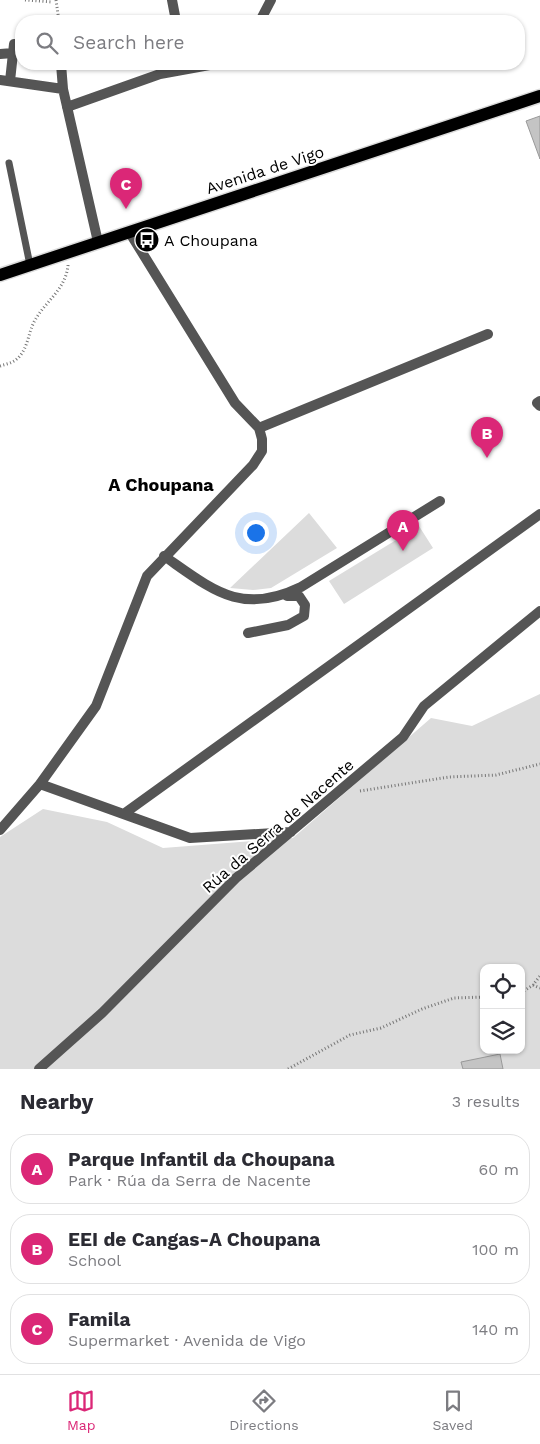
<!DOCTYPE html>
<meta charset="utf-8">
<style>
:root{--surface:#fff;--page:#f2f2f3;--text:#2b2b33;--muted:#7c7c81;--line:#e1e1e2;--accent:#db2777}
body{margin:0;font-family:"Work Sans",sans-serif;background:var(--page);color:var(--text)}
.controls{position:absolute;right:15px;bottom:15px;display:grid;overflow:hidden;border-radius:10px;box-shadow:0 1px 4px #0004}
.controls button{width:45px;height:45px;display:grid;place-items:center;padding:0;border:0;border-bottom:1px solid var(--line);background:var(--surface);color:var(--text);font:25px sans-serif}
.you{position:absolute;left:255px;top:532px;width:18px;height:18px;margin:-12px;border:4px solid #fff;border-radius:50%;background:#1a73e8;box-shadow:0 0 0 8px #1a73e833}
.badge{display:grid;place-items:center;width:32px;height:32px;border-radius:50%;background:var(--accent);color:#fff;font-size:16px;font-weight:700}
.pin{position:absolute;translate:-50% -41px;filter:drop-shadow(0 1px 2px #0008)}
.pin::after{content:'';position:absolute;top:26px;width:18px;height:15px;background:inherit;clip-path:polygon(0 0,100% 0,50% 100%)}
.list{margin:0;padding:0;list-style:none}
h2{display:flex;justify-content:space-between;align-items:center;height:65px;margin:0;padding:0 20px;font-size:21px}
h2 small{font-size:16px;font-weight:400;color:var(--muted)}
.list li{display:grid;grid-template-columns:32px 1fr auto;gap:15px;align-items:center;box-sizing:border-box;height:70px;margin:0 10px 10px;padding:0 10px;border:1px solid var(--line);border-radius:20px}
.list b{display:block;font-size:19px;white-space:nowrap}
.list p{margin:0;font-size:16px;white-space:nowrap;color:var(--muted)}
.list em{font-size:16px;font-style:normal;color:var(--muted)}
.icon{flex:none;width:28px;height:28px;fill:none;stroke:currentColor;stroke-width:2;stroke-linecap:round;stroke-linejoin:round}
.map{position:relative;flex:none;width:540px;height:1069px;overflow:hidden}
.search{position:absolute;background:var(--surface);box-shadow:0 1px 4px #0004;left:15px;right:15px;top:15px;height:55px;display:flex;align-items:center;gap:12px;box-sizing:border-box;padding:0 18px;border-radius:20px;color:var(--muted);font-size:19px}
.sheet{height:305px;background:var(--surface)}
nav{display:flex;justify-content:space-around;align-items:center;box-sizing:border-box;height:70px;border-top:1px solid var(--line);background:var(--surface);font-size:14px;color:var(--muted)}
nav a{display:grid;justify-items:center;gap:2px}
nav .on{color:var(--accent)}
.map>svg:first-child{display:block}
.green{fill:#dcdcdc;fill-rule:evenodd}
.building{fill:#c4c4c4;stroke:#999}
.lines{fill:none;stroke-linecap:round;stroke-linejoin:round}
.primary-casing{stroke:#dbdbdb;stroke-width:15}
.path{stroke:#777;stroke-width:3;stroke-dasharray:1 2.5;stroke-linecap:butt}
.lane{stroke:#555;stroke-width:7}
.street{stroke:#555;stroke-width:10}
.primary{stroke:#000;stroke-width:12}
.labels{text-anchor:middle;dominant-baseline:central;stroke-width:4;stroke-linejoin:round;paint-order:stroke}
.street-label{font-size:16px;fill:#000;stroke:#fff}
.poi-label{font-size:16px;fill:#000;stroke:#fff;text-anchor:start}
.neighbourhood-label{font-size:18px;font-weight:bold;fill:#000;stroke:#fff}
</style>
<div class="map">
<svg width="540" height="1069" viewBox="0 0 540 1069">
<rect width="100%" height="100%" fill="#fff"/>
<path class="green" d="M309,513L337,548L271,588L253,590L230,588Z
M419,526L433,548L344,604L329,581Z
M540,694V1069H0V837L43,809L107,822L163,848L293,838L431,718L472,726ZM484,968H521V1050H484Z"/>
<path class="building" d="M540,116V159L526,121Z
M500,1054L503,1069H463L461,1062Z"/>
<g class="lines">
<defs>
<path id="primary" d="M0,275L540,96"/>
</defs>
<use href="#primary" class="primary-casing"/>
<path class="path" d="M25,0L52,2
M56,0L59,21
M0,366C6,364 13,363 18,358C28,348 28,334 34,322C44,302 66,290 68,265
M360,791L449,777L496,775L540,764
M533,985L540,988
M521,993L533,985L540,976
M288,1069L350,1035L381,1028L422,1009L454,998L484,997"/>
<path class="lane" d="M9,163L30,265"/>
<path class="street" d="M172,0L176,21
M260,21L271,0
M0,54L13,53
M61,64L63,89L98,242
M0,80L63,89
M10,81L14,44
M67,107L160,74L215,64
M540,401L537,403L540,406
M259,428L488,334
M164,556C213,590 241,616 301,587L440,501
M248,633L288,625L304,616L305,605L299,596H287
M40,784L190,838L291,832
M125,813L540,514
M0,830L40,784L96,706L147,576L253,465L262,451V439L259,428L235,403L130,233
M39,1069L102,1013L236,878L403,737L424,706L540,611"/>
<use href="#primary" class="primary"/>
</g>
<defs>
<symbol id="bus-disc" viewBox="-11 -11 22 22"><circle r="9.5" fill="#000" stroke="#fff"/><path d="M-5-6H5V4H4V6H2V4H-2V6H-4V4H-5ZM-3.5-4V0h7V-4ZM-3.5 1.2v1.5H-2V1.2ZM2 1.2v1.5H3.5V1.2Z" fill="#fff"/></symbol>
</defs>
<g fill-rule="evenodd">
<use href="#bus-disc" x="133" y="226" width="28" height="28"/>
</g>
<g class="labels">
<g class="street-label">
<text transform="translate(265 170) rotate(-18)">Avenida de Vigo</text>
<text transform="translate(278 826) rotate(-41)">Rúa da Serra de Nacente</text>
</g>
<g class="poi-label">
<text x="164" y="240">A Choupana</text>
</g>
<g class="neighbourhood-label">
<text x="161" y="484">A Choupana</text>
</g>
</g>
</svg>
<div class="controls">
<button><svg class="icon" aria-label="locate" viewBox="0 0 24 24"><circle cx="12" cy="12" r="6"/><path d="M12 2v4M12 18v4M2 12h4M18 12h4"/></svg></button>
<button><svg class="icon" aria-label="layers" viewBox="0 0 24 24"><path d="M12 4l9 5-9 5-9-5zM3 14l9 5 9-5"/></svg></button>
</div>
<div class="you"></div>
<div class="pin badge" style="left:403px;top:551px">A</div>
<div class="pin badge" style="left:487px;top:458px">B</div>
<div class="pin badge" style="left:126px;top:209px">C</div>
<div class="search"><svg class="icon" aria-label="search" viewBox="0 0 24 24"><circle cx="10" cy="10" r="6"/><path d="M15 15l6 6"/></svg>Search here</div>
</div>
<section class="sheet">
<h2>Nearby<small>3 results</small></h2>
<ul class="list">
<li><span class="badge">A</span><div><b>Parque Infantil da Choupana</b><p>Park · Rúa da Serra de Nacente</p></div><em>60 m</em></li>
<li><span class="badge">B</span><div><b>EEI de Cangas-A Choupana</b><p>School</p></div><em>100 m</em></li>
<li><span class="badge">C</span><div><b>Famila</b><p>Supermarket · Avenida de Vigo</p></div><em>140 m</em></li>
</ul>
</section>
<nav>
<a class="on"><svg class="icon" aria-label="map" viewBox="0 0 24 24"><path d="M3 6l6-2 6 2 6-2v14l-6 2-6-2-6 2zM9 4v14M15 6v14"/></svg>Map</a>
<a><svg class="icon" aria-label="directions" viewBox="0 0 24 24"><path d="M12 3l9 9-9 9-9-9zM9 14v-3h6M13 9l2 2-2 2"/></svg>Directions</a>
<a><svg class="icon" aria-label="saved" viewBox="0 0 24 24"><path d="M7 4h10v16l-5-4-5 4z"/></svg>Saved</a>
</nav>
